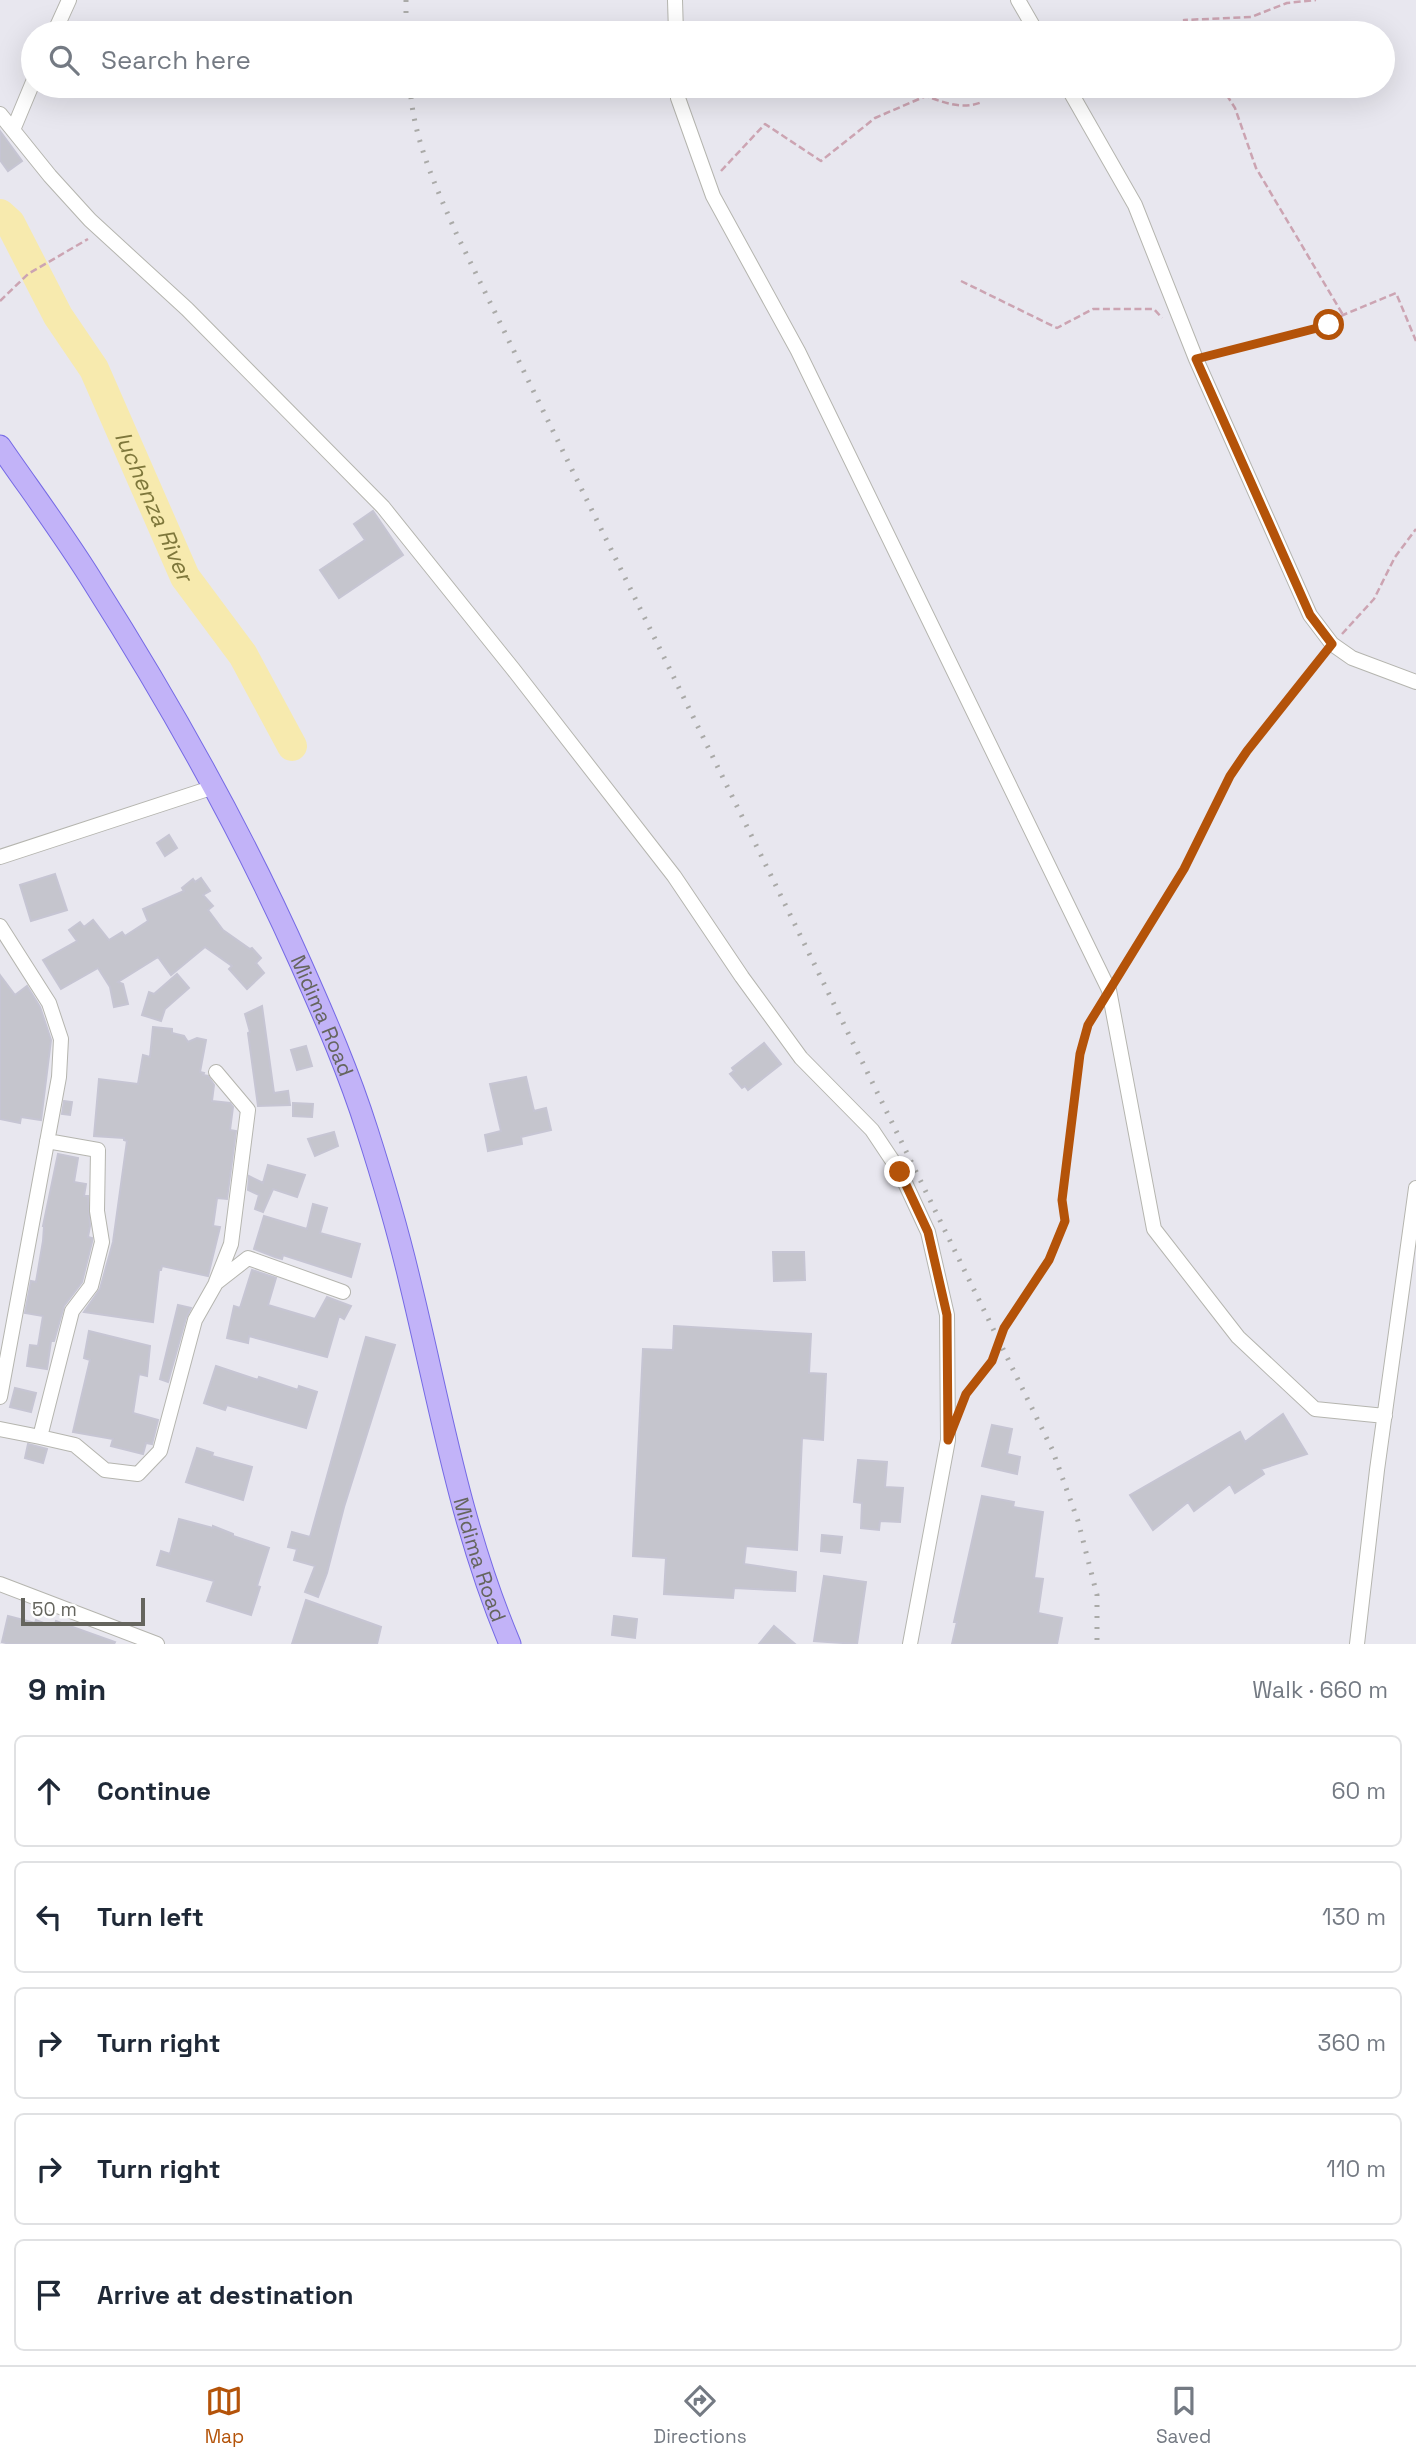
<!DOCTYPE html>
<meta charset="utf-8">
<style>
:root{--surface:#fff;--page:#f6f6f7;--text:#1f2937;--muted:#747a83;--line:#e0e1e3;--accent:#b45309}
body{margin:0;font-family:"Space Grotesk",sans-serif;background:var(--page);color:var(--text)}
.scale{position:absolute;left:21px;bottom:18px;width:124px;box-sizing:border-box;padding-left:7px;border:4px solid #65655e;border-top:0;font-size:19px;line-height:24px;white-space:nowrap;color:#65655e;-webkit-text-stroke:5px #fff;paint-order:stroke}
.stop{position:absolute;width:21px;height:21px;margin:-16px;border:5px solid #b45309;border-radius:50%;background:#fff}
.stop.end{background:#b45309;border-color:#fff;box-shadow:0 2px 7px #0008}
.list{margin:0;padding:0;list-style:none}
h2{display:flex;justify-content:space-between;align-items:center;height:91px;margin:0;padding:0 28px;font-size:30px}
h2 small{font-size:23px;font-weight:400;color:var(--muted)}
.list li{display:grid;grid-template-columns:46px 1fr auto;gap:21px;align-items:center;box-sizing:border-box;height:112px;margin:0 14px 14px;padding:0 14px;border:2px solid var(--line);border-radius:10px}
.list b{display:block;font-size:26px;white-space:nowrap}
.list em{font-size:23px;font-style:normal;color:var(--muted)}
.icon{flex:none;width:38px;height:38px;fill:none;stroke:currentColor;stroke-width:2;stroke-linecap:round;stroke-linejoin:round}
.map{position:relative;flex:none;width:1416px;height:1644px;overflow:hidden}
.search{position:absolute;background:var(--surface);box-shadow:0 7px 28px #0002;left:21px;right:21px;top:21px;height:77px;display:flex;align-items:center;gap:18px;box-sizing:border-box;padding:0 24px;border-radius:38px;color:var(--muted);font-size:26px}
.sheet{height:721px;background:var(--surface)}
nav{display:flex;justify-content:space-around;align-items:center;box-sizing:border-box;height:98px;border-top:2px solid var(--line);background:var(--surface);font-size:19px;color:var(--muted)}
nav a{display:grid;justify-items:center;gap:4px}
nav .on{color:var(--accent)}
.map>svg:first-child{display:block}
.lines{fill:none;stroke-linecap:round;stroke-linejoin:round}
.river{stroke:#f7eaae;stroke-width:30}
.building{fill:#c5c5cd;stroke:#c6c5d3;stroke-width:2}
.minor-casing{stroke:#b5b5af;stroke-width:16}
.primary-casing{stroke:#756ae5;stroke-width:23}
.path{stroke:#cca4b2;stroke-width:2.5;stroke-dasharray:7 3.5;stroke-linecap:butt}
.minor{stroke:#fff;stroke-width:14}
.primary{stroke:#c2b3f8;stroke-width:21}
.rail{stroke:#aaaaa8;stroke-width:5;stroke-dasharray:2 9;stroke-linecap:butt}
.route{stroke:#b45309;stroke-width:9}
.labels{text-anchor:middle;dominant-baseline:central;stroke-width:5;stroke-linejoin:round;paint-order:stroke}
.street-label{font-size:21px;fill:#65655e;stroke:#fff}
.water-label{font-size:23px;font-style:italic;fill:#7e773b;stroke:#fff}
</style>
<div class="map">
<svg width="1416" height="1644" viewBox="0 0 1416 1644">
<rect width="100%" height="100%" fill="#e8e7ef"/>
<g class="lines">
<path class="river" id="s1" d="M0,214L10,223L58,316L94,369L185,577L243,655L292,746"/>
</g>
<path class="building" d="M0,131L22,161L8,171L0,160Z
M373,511L403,555L339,598L320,570L365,540L354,524Z
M169,835L177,848L165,856L157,843Z
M55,874L67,910L31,921L20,885Z
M201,878L210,891L203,895L213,906L208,910L223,930L250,949L252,948L261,958L256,963L264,973L247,989L229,969L232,966L205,947L171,975L158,957L118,982L123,984L128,1004L114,1007L110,987L98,968L61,989L43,960L77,941L69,930L80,922L84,927L93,920L109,940L122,932L125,936L148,921L143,909L184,891L182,888L193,879L195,882Z
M177,974L189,988L165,1009L161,1021L142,1015L149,992L154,994Z
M0,975L15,995L27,986L40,1007L51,1040L41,1120L21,1117L20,1123L0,1119Z
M262,1006L274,1093L288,1091L290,1105L258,1106L248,1033L250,1032L245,1014Z
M153,1027L172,1029V1033L184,1036L188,1042L197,1038L206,1040L200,1072L204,1073L203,1075L208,1076L214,1085L212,1101L230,1103L233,1107L230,1130L236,1131L227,1199L217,1198L213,1226L220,1227L208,1276L162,1266L161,1270H159L153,1322L84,1312L100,1289L113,1242L127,1141L124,1140V1138L94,1136L99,1079L138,1084L143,1055L150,1057Z
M764,1043L781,1064L748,1090L745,1086L742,1088L730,1074L734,1071L732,1068Z
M306,1046L312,1066L297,1070L291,1050Z
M526,1077L534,1111L546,1108L551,1130L521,1137L522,1144L488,1151L485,1135L501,1131L490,1084Z
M64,1101L72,1102L70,1115L62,1114Z
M293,1103L313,1104L312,1117L293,1116Z
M334,1132L338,1146L315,1156L308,1139Z
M58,1154L78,1158L74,1182L86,1184L84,1196H88L90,1226L88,1237L92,1238V1242L82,1282L64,1306L54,1341H51L47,1369L27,1366L30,1345L38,1346L43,1316L25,1313L31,1281L36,1282L43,1241L44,1226H43Z
M268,1165L305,1175L297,1197L273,1189L263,1212L255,1209L259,1195L248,1190L249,1176L263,1183Z
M313,1204L327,1208L320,1233L360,1244L351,1277L283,1255L282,1259L275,1257L254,1249L264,1216L307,1229Z
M773,1252H804L805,1280L774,1281Z
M252,1270L276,1278L268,1305L315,1319L327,1297L351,1306L344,1319L339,1316L327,1357L249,1336L248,1343L227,1338L234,1306L240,1308Z
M178,1305L191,1308L186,1318L168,1382L160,1379Z
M674,1326L811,1334L809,1373L826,1374L823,1440L802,1438L797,1550L746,1546L744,1564L796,1572L795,1591L734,1588L733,1598L664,1594L666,1558L633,1556L643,1349L673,1350Z
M89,1331L150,1346L147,1376L139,1374L133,1413L158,1420L152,1444L146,1443L143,1454L111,1446L113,1439L73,1432L90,1360L84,1358Z
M366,1337L395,1345L344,1507L327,1573L318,1597L305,1592L315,1566L294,1560L297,1549L288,1547L292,1532L310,1537Z
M216,1366L258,1380L259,1377L298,1390L299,1386L317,1392L306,1428L227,1405L225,1410L204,1403Z
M15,1388L36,1393L31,1412L10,1407Z
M1283,1414L1307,1454L1261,1469L1264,1474L1235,1493L1230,1484L1194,1511L1188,1502L1153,1530L1130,1495L1240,1432L1245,1442Z
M992,1425L1012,1429L1007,1454L1020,1457L1017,1474L982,1466Z
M28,1444L47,1449L43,1463L25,1458Z
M197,1448L213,1453L212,1456L252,1467L243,1500L186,1482Z
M858,1460L887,1462L885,1487L903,1488L900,1522L880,1521L879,1530L861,1528L862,1503L854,1502Z
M982,1496L1014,1502L1013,1507L1043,1512L1034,1578L1043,1579L1038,1613L1062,1618L1057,1644H952L957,1622H954Z
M179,1519L213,1528V1526L233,1534V1536L269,1548L257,1586L260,1587L251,1615L207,1601L214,1581L157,1565L161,1551L170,1554Z
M822,1535L842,1537L840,1553L821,1551Z
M824,1576L866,1582L857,1644L814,1641Z
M306,1600L381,1627L377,1644H292Z
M8,1616L35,1623L36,1620L54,1627L56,1621L115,1642L114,1644H10L2,1642Z
M614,1616L637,1619L635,1638L612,1635Z
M774,1626L795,1644H759Z"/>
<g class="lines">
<defs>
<path id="minor" d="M675,0L676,33
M1018,0L1037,33
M54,33L69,0
M677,86L678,98L713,196L798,351L1109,990L1154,1229L1238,1337L1315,1409L1385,1416
M1067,86L1135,205L1196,359L1310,615L1332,644L1352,658L1416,682
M0,114L50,176L90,220L187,309L383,507L513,669L674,876L742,977L801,1058L872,1130L900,1172L928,1232L947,1315L948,1440L910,1644
M13,130L33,82
M0,857L214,787
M0,926L49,1003L61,1039L59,1077L0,1397
M216,1282L231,1244L248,1110L216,1072
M0,1429L40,1437L72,1311L91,1286L102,1242L97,1211L98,1150L47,1141
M40,1437L75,1445L105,1470L138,1474L160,1451L195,1320L216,1283L248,1258L343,1292
M0,1584L157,1644
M1357,1644L1377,1470L1416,1188"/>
<g id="primary">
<path id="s2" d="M0,446C31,491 64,535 93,582C171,705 242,831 301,964C325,1018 349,1073 367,1130C383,1180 398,1231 410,1282C440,1405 460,1526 510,1644"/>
</g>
</defs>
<use href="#minor" class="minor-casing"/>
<use href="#primary" class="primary-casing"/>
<path class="path" d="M1188,33L1184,20L1251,17L1287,3L1316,0
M1221,86L1235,108L1256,168L1343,315
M721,171L765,124L821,161L875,118L926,96C945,103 962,110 982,102
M961,281L1057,328L1093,309H1154L1162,318
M0,301L28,274L88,239
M1211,355L1329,325L1343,315L1396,293L1416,341
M1342,634L1374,599L1395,557L1416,529
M1118,976L1184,869L1231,776L1247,751L1324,655
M964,1399L992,1361L1004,1328L1049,1260L1065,1221L1062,1200L1080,1054L1088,1025L1097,1011"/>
<use href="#minor" class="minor"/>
<use href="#primary" class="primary"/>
<path class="rail" d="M406,0V33
M410,86C413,139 436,187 457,235L1052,1449L1078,1521L1097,1595V1644"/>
</g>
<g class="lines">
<path class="route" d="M900,1172L928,1232L947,1315L948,1440L966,1394L992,1361L1004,1328L1049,1260L1065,1221L1062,1200L1080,1054L1088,1025L1184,869L1230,776L1247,751L1332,644L1310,615L1196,359L1329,325"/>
</g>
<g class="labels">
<g class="street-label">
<text stroke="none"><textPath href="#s2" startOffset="656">Midima Road</textPath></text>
<text stroke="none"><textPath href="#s2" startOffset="1223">Midima Road</textPath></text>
</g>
<g class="water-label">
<text stroke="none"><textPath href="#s1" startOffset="332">luchenza River</textPath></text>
</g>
</g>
</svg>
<div class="scale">50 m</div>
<div class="stop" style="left:1329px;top:325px"></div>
<div class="stop end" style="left:900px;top:1172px"></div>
<div class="search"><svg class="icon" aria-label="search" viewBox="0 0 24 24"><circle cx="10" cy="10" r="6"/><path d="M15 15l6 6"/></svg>Search here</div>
</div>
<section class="sheet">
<h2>9 min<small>Walk · 660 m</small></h2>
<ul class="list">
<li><svg class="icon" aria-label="ahead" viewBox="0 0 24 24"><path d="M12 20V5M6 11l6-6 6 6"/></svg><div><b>Continue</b></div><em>60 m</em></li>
<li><svg class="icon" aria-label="left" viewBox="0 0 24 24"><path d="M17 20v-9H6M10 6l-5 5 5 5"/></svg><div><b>Turn left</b></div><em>130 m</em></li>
<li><svg class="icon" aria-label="right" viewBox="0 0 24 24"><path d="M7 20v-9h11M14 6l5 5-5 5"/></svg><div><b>Turn right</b></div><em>360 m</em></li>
<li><svg class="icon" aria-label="right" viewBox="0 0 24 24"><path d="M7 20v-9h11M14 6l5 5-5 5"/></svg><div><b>Turn right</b></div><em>110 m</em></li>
<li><svg class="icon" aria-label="arrive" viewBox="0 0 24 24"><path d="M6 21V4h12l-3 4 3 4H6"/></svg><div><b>Arrive at destination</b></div></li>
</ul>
</section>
<nav>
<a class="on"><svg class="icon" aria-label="map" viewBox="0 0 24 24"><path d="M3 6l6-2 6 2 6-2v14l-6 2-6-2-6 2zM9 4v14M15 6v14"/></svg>Map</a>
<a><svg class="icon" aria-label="directions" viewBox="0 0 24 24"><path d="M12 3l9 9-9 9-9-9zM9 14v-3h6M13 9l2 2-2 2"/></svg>Directions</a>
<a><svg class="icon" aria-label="saved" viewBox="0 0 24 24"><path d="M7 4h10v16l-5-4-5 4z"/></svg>Saved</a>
</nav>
